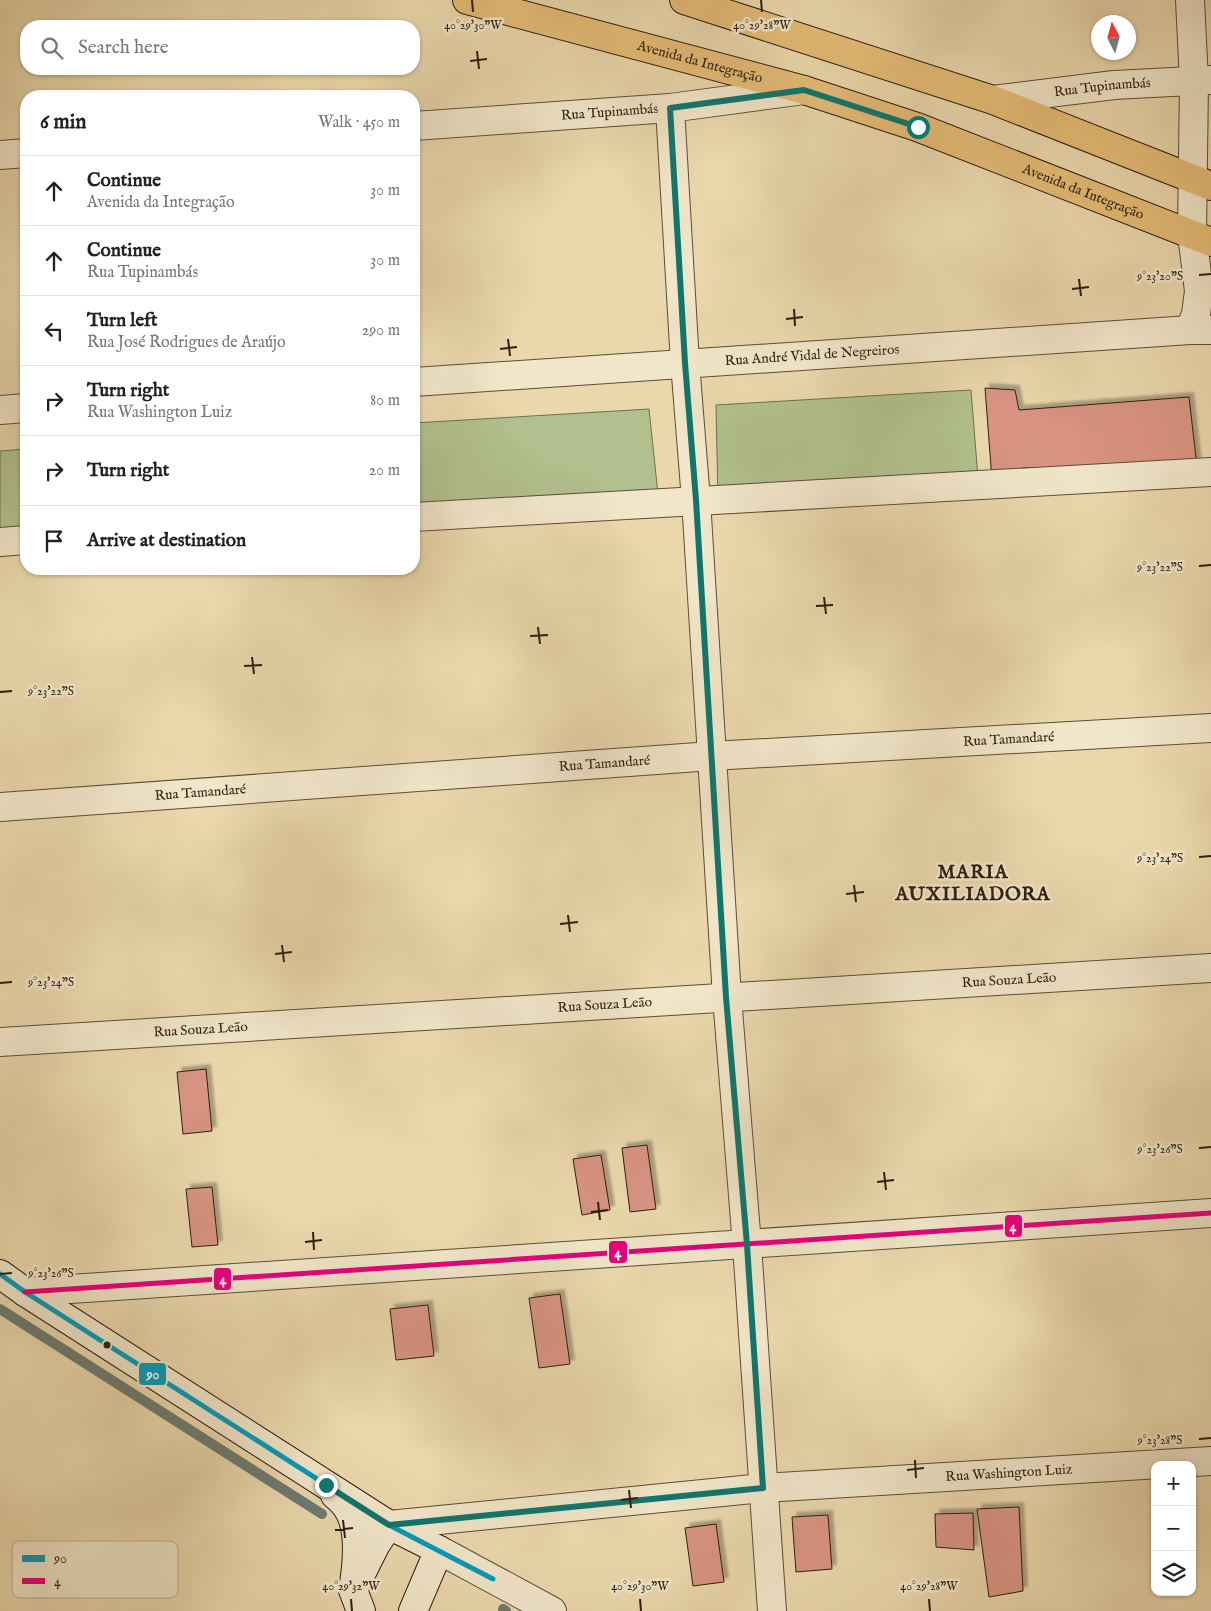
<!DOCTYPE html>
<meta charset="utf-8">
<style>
:root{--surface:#fff;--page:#f6f6f6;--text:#222;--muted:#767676;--line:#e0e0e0}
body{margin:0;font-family:"IM FELL English",serif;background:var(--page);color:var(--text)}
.controls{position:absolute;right:15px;bottom:15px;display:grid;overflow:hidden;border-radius:10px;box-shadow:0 1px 4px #0004}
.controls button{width:45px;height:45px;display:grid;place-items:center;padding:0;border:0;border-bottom:1px solid var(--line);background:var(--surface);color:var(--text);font:25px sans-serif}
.compass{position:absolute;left:1091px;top:15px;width:45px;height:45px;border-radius:50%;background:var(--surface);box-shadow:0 1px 4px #0004;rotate:354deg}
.stop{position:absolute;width:15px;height:15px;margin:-11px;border:4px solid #0f766e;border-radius:50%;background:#fff}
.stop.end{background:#0f766e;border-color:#fff;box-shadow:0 1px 5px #0008}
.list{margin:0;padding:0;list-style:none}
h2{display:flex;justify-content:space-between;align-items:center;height:65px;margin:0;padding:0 20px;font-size:21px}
h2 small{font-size:16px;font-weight:400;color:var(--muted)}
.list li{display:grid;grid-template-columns:32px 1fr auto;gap:15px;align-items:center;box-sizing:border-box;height:70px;padding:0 20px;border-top:1px solid var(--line)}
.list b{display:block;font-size:19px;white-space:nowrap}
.list p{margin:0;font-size:16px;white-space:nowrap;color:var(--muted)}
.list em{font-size:16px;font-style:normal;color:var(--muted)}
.icon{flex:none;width:28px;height:28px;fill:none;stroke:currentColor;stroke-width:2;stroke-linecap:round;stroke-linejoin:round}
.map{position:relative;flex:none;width:1211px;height:1611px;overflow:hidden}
.search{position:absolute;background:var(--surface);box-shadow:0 1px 4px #0004;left:20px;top:20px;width:400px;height:55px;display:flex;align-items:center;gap:12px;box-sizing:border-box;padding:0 18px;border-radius:20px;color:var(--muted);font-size:19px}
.panel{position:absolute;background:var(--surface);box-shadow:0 1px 4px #0004;left:20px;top:90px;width:400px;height:485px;border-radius:20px}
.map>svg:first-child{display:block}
.green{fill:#b1c08e;stroke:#6e6f50}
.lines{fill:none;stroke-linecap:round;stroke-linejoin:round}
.stream{stroke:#6d7b71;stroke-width:10}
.building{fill:#d99483;stroke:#2c1e12;filter:url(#shadow)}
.minor-casing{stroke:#5c4c38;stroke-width:30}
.tertiary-casing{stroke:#5c4c38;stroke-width:30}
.secondary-casing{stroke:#2c1e12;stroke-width:30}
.primary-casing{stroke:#2c1e12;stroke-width:30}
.minor{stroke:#f1e6c9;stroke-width:28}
.tertiary{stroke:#f1e6c9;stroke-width:28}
.secondary{stroke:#f1e6c9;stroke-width:28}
.primary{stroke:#e5bc76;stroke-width:28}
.bus-1-casing{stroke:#f1e6c9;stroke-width:9}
.bus-2-casing{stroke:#f1e6c9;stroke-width:9}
.bus-1{stroke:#049bbb;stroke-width:5}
.bus-2{stroke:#e5007d;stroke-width:5}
.route{stroke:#0f766e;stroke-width:6}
.ticks{fill:none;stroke:#2c1e12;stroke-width:2}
.bus-dot{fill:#2c1e12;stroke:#f1e6c9;stroke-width:2}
.labels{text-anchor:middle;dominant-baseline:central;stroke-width:5;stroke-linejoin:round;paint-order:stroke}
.street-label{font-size:14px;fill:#2c1e12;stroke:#f1e6c9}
.district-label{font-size:19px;font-weight:bold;letter-spacing:1px;fill:#2c1e12;stroke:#f1e6c9}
.key{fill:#f1e6c9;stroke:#b6aa92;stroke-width:1}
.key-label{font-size:14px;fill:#2c1e12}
.ticks-label{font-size:12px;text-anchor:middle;fill:#2c1e12;stroke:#f1e6c9;stroke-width:5;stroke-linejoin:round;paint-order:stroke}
.line-badge{stroke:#f1e6c9;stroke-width:2}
.badge-label{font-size:14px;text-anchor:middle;font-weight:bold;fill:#fff}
</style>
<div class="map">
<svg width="1211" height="1611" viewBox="0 0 1211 1611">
<defs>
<filter id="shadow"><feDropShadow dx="4.5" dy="-4.5" stdDeviation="1" flood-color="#0004"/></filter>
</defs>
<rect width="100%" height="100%" fill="#ead8ac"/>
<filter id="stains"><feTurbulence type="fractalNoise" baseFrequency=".004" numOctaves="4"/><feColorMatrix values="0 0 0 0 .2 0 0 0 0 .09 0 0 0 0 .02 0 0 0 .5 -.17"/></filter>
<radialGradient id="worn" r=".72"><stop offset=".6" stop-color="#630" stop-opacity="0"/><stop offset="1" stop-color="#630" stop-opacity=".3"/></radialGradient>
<path class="green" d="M971,390L978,478L718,500L716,405Z
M649,409L658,494L414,516V423Z
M26,449V542L0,544V451Z"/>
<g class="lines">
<path class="stream" d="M0,1309L322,1514
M503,1609L506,1611"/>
</g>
<path class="building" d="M985,388L1015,390L1019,410L1189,397L1197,466L1022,468L1025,478L992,480Z
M206,1069L212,1131L183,1134L177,1072Z
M647,1145L656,1209L630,1212L622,1148Z
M601,1155L610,1210L582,1215L573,1159Z
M212,1187L218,1245L192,1247L186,1189Z
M560,1294L570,1364L539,1368L529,1298Z
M428,1305L434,1356L396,1360L390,1309Z
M1019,1507L1023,1591L989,1597L977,1509Z
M973,1513L974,1550L936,1547L935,1514Z
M828,1515L832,1569L796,1572L792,1517Z
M716,1524L724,1582L693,1586L685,1528Z"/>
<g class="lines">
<defs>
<g id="minor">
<path d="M1190,0L1194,81L1192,234L1199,291L1196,314L1190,330"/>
<path id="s1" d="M993,100L1114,85L1211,80"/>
<path d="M670,108L685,363L696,500L727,997L747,1245L772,1611"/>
<path id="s2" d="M414,126L670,108L804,90"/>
<path d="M0,155L26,153"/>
<path id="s3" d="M0,807L712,756L1211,728"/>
<path id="s4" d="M0,1042L1211,968"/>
<path d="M25,1292L1211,1213"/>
<path id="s5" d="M389,1525L763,1488L1211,1461"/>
<path d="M439,1550L552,1611"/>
</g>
<g id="tertiary">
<path id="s6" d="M414,382L1190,330H1211"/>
<path d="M0,410L26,408"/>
<path d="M414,517L1211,472"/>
<path d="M0,542L26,540"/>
</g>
<path id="secondary" d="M0,1274L25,1292L389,1525L439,1550L413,1611
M335,1495C339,1498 343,1502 346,1506C362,1527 357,1566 353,1590
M361,1611L353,1590L376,1544L389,1525"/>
<g id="primary">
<path id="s7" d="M467,0L804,90L917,127L1211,242"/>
<path d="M684,0L993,100L1211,186"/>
</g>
</defs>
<use href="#minor" class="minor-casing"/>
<use href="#tertiary" class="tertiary-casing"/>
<use href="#secondary" class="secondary-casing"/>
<use href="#primary" class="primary-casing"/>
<use href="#minor" class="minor"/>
<use href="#tertiary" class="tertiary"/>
<use href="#secondary" class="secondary"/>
<use href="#primary" class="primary"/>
<defs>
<path id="bus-1" d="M0,1274L25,1292L389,1525L493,1579"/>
<path id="bus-2" d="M25,1292L1211,1213"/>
</defs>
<use href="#bus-1" class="bus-1-casing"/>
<use href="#bus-2" class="bus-2-casing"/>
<use href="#bus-1" class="bus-1"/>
<use href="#bus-2" class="bus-2"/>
</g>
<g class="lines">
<path class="route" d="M326,1485L389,1525L763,1488L747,1245L726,997L696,500L685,363L670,108L804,90L918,127"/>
</g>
<path class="ticks" d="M472,0L473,12M761,0L762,12M477,51L479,69M470,61L487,59M1199,275L1211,274M1079,279L1081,296M1072,289L1089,287M794,309L795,326M786,319L803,317M508,339L510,356M500,349L517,347M1199,566L1211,565M824,597L826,614M816,606L833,605M538,627L540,644M530,636L548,635M252,657L254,674M244,666L262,665M0,692L12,691M1199,857L1211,856M854,885L856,902M846,894L864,892M568,915L570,932M560,924L578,922M282,945L284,962M275,954L292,952M0,983L12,982M1199,1148L1211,1147M884,1172L886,1190M877,1182L894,1180M598,1202L600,1220M591,1212L608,1210M313,1232L314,1250M305,1242L322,1240M0,1274L12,1273M1199,1439L1211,1438M915,1460L916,1478M907,1470L924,1468M629,1490L631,1508M621,1500L638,1498M343,1520L345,1538M335,1530L353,1528M351,1599L352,1611M640,1599L641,1611M929,1599L930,1611"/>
<circle class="bus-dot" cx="107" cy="1345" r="4.5"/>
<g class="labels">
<g class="street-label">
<text stroke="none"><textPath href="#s7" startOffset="241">Avenida da Integração</textPath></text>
<text stroke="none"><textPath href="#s1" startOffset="110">Rua Tupinambás</textPath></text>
<text stroke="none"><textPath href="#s2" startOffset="196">Rua Tupinambás</textPath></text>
<text stroke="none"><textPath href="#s7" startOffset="646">Avenida da Integração</textPath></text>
<text stroke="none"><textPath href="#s6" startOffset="399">Rua André Vidal de Negreiros</textPath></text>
<text stroke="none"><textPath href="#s3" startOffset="1011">Rua Tamandaré</textPath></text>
<text stroke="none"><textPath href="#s3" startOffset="606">Rua Tamandaré</textPath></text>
<text stroke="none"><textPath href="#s3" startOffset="201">Rua Tamandaré</textPath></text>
<text stroke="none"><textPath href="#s4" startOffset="1011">Rua Souza Leão</textPath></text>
<text stroke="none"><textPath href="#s4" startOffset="606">Rua Souza Leão</textPath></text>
<text stroke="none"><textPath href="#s4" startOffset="201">Rua Souza Leão</textPath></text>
<text stroke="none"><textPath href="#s5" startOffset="622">Rua Washington Luiz</textPath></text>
</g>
<g class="district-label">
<text x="973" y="873">MARIA<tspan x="973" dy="22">AUXILIADORA</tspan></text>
</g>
</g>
<rect x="12" y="1541" width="166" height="57" rx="8" class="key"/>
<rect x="22" y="1555" width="23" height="7" fill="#049bbb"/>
<rect x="22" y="1578" width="23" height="6" fill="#e5007d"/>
<g class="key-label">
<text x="54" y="1563">90</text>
<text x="54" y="1586">4</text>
</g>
<g class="ticks-label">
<text x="473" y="29">40°29'30"W</text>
<text x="762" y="29">40°29'28"W</text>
<text x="1160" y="280">9°23'20"S</text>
<text x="1160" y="571">9°23'22"S</text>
<text x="51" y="695">9°23'22"S</text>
<text x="1160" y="862">9°23'24"S</text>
<text x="51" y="986">9°23'24"S</text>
<text x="1160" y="1153">9°23'26"S</text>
<text x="51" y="1277">9°23'26"S</text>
<text x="1160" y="1444">9°23'28"S</text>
<text x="351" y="1590">40°29'32"W</text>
<text x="640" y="1590">40°29'30"W</text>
<text x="929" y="1590">40°29'28"W</text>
</g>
<g class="line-badge">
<rect x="1004" y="1214" width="19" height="24" rx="5" fill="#e5007d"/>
<rect x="608" y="1240" width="20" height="24" rx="5" fill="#e5007d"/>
<rect x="213" y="1267" width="19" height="24" rx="5" fill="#e5007d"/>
<rect x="138" y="1362" width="29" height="24" rx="5" fill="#049bbb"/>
</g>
<g class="badge-label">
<text x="1013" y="1231">4</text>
<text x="618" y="1257">4</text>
<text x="223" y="1284">4</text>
<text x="153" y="1379">90</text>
</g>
<rect width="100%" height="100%" filter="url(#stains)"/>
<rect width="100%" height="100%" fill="url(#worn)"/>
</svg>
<div class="controls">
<button>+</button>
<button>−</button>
<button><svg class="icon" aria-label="layers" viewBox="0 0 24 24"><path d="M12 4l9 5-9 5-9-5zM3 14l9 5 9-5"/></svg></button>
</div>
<svg class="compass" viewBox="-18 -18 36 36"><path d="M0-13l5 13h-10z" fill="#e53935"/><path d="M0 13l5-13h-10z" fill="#767676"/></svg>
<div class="stop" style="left:918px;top:127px"></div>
<div class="stop end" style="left:326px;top:1485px"></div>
<div class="search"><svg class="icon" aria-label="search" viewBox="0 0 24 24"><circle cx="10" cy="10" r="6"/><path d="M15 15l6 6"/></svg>Search here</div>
<section class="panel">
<h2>6 min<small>Walk · 450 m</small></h2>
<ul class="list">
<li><svg class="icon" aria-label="ahead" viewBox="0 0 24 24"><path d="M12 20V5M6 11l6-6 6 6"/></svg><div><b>Continue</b><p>Avenida da Integração</p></div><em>30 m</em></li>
<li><svg class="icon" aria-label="ahead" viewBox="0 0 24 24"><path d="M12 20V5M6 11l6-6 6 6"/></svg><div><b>Continue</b><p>Rua Tupinambás</p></div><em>30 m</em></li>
<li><svg class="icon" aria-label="left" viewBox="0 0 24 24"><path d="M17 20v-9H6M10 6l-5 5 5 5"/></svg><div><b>Turn left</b><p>Rua José Rodrigues de Araújo</p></div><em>290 m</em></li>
<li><svg class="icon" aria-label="right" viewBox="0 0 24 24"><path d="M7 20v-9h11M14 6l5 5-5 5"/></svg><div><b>Turn right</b><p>Rua Washington Luiz</p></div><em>80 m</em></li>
<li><svg class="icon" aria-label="right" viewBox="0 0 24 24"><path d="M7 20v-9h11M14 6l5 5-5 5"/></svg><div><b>Turn right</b></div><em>20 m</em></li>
<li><svg class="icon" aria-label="arrive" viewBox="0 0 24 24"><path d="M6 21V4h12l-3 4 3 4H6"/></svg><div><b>Arrive at destination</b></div></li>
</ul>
</section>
</div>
